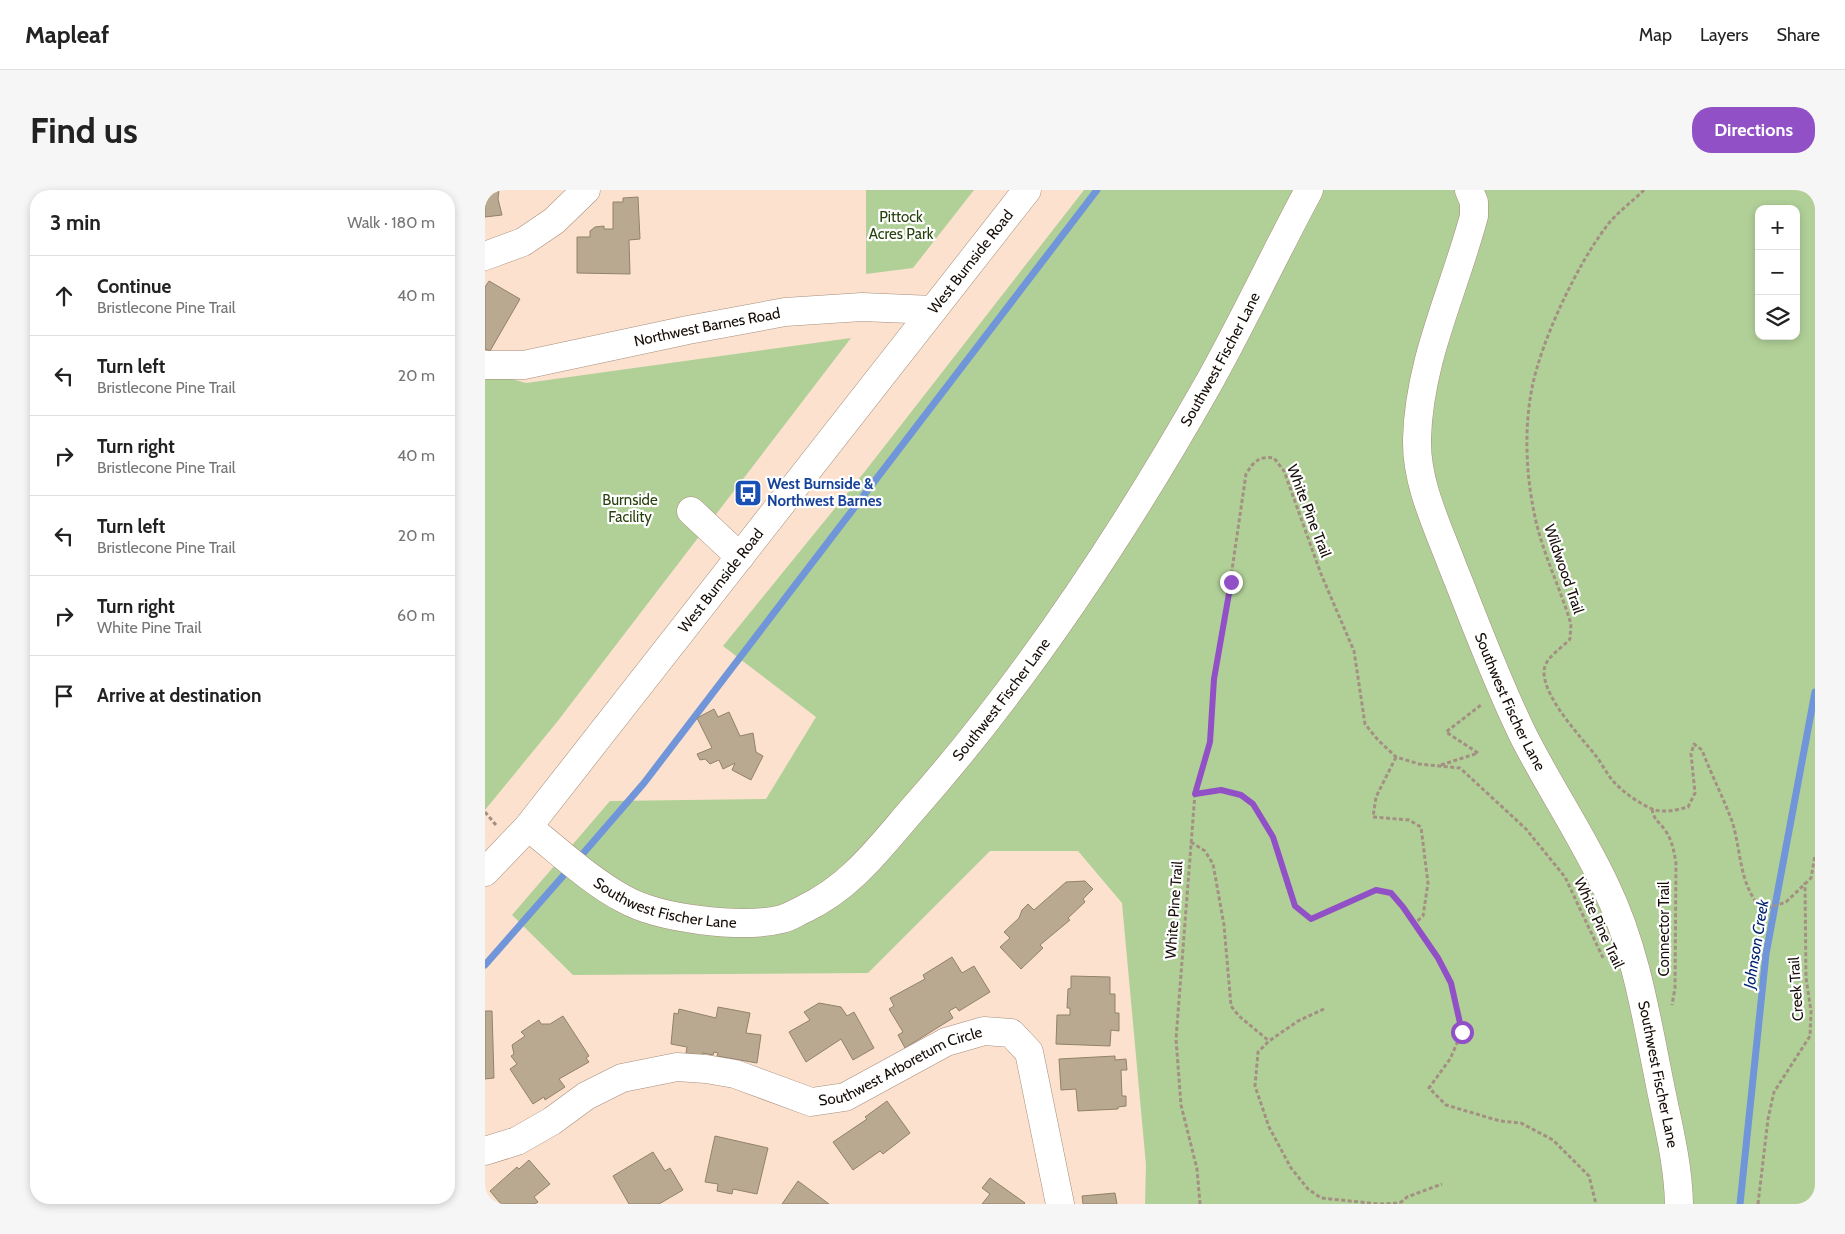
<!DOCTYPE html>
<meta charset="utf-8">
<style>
:root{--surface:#fff;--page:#f6f6f6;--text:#222;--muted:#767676;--line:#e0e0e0;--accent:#9150c5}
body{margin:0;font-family:Cabin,sans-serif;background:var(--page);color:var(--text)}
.controls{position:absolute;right:15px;top:15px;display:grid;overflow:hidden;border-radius:10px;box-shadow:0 2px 8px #0003}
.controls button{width:45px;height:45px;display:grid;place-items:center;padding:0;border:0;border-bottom:1px solid var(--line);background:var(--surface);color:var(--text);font:25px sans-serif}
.stop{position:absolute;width:15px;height:15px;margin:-11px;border:4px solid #9150c5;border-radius:50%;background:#fff}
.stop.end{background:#9150c5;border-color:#fff;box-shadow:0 1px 5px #0008}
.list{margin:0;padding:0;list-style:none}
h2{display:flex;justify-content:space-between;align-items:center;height:65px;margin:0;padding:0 20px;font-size:21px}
h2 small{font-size:16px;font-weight:400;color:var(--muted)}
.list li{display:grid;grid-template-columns:32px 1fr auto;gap:15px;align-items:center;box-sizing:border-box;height:80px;padding:0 20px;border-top:1px solid var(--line)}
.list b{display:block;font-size:19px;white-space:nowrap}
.list p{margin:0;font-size:16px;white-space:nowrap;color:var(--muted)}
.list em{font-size:16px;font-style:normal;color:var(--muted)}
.icon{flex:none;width:28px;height:28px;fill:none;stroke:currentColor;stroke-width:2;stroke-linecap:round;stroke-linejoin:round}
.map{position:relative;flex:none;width:1330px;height:1014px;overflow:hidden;border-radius:20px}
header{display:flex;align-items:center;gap:30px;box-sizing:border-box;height:70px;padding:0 25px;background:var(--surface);border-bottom:1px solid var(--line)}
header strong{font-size:24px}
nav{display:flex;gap:28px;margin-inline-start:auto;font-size:18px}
.intro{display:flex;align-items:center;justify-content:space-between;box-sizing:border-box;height:120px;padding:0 30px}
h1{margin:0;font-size:35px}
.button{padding:12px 22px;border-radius:20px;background:var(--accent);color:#fff;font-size:18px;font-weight:700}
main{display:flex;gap:30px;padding:0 30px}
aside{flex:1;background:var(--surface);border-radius:20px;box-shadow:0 2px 8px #0003}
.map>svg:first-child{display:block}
.green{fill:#b1d098;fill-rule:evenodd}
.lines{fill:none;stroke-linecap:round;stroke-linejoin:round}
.stream{stroke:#7195d9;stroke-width:7}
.building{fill:#baa991;stroke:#92826a}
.minor-casing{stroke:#a68e7c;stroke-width:29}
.major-casing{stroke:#a68e7c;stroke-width:29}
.path{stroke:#a39082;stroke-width:3;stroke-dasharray:4 2.5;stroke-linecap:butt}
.minor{stroke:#fff;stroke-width:28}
.major{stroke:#fff;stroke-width:28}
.route{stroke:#9150c5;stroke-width:6}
.labels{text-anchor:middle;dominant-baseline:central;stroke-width:4.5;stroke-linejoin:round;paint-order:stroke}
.park-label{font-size:15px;fill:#27410c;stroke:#fff}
.street-label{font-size:15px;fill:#160d07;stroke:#fff}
.transit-label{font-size:15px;font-weight:bold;fill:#164399;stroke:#fff;text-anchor:start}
.water-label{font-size:16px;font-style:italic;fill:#012371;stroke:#fff}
</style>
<header>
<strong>Mapleaf</strong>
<nav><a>Map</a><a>Layers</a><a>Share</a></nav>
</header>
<div class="intro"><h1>Find us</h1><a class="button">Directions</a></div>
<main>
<aside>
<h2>3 min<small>Walk · 180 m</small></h2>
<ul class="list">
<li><svg class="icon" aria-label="ahead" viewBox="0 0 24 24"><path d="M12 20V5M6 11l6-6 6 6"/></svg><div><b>Continue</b><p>Bristlecone Pine Trail</p></div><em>40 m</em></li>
<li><svg class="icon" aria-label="left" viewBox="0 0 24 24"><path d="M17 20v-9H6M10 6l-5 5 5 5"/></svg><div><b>Turn left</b><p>Bristlecone Pine Trail</p></div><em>20 m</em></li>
<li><svg class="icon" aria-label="right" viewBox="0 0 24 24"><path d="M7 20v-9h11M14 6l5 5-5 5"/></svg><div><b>Turn right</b><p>Bristlecone Pine Trail</p></div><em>40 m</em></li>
<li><svg class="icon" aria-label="left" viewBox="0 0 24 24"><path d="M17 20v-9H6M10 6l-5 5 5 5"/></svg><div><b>Turn left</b><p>Bristlecone Pine Trail</p></div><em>20 m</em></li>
<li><svg class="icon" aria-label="right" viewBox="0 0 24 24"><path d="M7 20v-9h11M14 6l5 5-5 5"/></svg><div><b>Turn right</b><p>White Pine Trail</p></div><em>60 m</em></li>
<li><svg class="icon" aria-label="arrive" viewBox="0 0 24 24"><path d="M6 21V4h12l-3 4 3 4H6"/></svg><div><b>Arrive at destination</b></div></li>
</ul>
</aside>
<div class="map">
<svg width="1330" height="1014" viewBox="0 0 1330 1014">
<rect width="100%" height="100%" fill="#fbe1ce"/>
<path class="green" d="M381,0H489L428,78L381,84Z
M599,0H1330V1014H660L661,975L637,713L593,661H505L383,783L88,785L27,725L125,611L281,609L331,527L238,456L381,280ZM1274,19H1311V146H1274Z
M366,148L72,532L0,620V187L9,184L41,193Z"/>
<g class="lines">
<path class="stream" d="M95,667L159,593L612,0
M0,775L78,686
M1255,1014L1281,764L1330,502"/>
</g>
<path class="building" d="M0,0H14L13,9L17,25L0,27Z
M153,7L155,49L144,50L145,84L92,83V47H105V41L110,37L119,36V39H128V12H138V8Z
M4,91L35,109L5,161L0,159V97Z
M229,519L233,527L244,522L255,546L268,543L271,562L278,566L266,590L247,580L250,573L238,579L234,570L225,574L220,569L215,570L212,564L227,558L212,528Z
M600,691L608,699L598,709L600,712L583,728L585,730L555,755L558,758L536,779L515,757L525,748L519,742L534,728L537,720L543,714L549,720L581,692Z
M467,767L477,783L489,776L505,802L474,821L471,817L464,821L468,828L420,858L413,845L418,842L404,819L409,816L405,808L440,789L438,785Z
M586,786L625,787V804H630V823H634V841L626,840L625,856L571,854L572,825H585V818H582L583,799L586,798Z
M334,813L356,817L362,826L369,822L389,858L368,870L356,849L321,872L304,842L325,830L319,822Z
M233,817L265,823L261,843L276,845L272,873L232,866L233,863L229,862L228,865L218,863V866L201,863L202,857L186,854L189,823L193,824L194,819L231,828Z
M0,821H7L9,888L0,889Z
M78,826L104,866L101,868L104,872L74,889L80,897L60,910L59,907L48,914L25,879L32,874L26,866L29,864L27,855L40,846L36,842L54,830L56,834H65Z
M630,866V870L641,869L642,880H636L637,906H641V916L633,917V919L593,921L591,899L576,900L574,869Z
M402,911L425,943L398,964L395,961L368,980L348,952L382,929L380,927Z
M230,946L283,958L272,1004L248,999L247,1004L232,1001L233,994L220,992Z
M168,962L180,981L185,978L198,1000L174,1014H144L128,986Z
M44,970L65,994L49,1007L53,1012L50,1014H16L5,1001L32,977L34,979Z
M505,988L540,1013L539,1014H497L505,1004L497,998Z
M313,991L344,1014H297Z
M630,1003L632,1014H598L597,1006Z"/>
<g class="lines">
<defs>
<g id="minor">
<path id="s1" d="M984,0L989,12V26C969,101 934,170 932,249C931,293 952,335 967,375C990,432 1011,490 1038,545C1064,597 1097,645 1121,697C1150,757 1161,825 1174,890C1182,931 1193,971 1194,1014"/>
<path d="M0,66L38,52L69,31L101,0"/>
<path id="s2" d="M0,175H39L203,140L300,122L377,117L448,120"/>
<path d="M206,321L255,367"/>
<path id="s3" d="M43,637C74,661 105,691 139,709C175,729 257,739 297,729C305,727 312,722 319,719C366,697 395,657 428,619C542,490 637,346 722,196C758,132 789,65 824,0"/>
<path id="s4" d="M0,961L32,951L67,931L101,906L137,888L192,877L221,879L250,884L326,912L360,907L461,852L499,841L526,843L544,862L575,1014"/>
</g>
<g id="major">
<path id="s5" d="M0,682L43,637L542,0"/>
</g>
</defs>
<use href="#minor" class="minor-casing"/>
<use href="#major" class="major-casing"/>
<path class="path" d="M1159,0C1147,12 1131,23 1121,37C1092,75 1056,151 1047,198C1039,238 1041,283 1049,322C1056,360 1075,397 1086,434L1085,449C1076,459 1059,468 1059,482C1059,508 1095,546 1111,566C1117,574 1122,584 1128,591C1138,602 1152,612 1165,618C1177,624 1191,620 1203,617L1210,603L1206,564L1209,554L1217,560C1226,584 1238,607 1247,631C1257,663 1253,692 1277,720L1301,712L1326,688L1330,665
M911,567L891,607L888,627L924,630L936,637L943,693L938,726L929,734
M956,575L993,563L961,542L996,515
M710,603C719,602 729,599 737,600C791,607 790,675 809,714C812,720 821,725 827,729L891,700L906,703L919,717L953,768L966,793L977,842L965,869L944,898L961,915L1015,931L1036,933L1068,950L1104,986L1111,1014
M1167,619C1169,630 1174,632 1180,640C1187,650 1189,661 1191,673L1190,798L1187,815
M0,622L11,635
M706,652L720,661L728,674L739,735L746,816L754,826L784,851
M839,819L813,831L784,851L773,862L770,896L784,937L806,978L823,999L836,1008L894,1014
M915,1013L922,1007L957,994
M715,1014L712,979L696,915L691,849L710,603L725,552L729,489L736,455L761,284C769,271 774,266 789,268L799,281L836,384L869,461L880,534L893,550L911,567L934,574L975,578L1041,639L1080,687L1119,770
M895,1014L915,1013
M1273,1014L1283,929L1289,902L1325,846L1326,821L1321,788L1320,692"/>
<use href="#minor" class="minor"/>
<use href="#major" class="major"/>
</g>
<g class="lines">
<path class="route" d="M746,392L729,489L725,552L710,604L736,600L756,605L768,614L788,647L810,716L826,729L891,700L906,703L918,717L953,768L966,793L977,842"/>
</g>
<defs>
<symbol id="bus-square" viewBox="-11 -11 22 22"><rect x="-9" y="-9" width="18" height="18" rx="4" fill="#1a4fb4" stroke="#fff"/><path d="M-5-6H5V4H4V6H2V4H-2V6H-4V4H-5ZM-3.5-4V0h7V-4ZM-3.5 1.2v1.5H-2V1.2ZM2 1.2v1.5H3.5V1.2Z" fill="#fff"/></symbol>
</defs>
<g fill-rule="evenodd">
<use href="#bus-square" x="247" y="287" width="32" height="32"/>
</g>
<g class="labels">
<g class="park-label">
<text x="416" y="27">Pittock<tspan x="416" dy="17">Acres Park</tspan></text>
<text x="145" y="310">Burnside<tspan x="145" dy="17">Facility</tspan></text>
</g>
<g class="street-label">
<text stroke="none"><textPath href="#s5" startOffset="780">West Burnside Road</textPath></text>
<text stroke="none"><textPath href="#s2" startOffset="226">Northwest Barnes Road</textPath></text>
<text stroke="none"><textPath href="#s3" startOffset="1001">Southwest Fischer Lane</textPath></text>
<text transform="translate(824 321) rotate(69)">White Pine Trail</text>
<text transform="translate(1079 379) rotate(71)">Wildwood Trail</text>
<text stroke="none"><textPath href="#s5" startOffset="375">West Burnside Road</textPath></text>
<text stroke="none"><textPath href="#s3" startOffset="596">Southwest Fischer Lane</textPath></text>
<text stroke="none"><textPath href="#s1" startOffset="538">Southwest Fischer Lane</textPath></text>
<text stroke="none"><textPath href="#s3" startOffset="161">Southwest Fischer Lane</textPath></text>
<text transform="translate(689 720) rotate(-86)">White Pine Trail</text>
<text transform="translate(1114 733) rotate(65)">White Pine Trail</text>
<text transform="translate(1179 739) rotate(-90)">Connector Trail</text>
<text transform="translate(1311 799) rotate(-94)">Creek Trail</text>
<text stroke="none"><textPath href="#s4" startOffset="449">Southwest Arboretum Circle</textPath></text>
<text stroke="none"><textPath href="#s1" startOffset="942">Southwest Fischer Lane</textPath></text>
</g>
<g class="transit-label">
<text x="282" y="294">West Burnside &amp;<tspan x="282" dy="17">Northwest Barnes</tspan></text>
</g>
<g class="water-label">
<text transform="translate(1271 754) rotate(-81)">Johnson Creek</text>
</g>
</g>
</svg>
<div class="controls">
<button>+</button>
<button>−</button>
<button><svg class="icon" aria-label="layers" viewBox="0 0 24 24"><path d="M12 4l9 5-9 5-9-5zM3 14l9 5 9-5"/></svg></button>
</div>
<div class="stop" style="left:977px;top:842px"></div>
<div class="stop end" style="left:746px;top:392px"></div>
</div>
</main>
